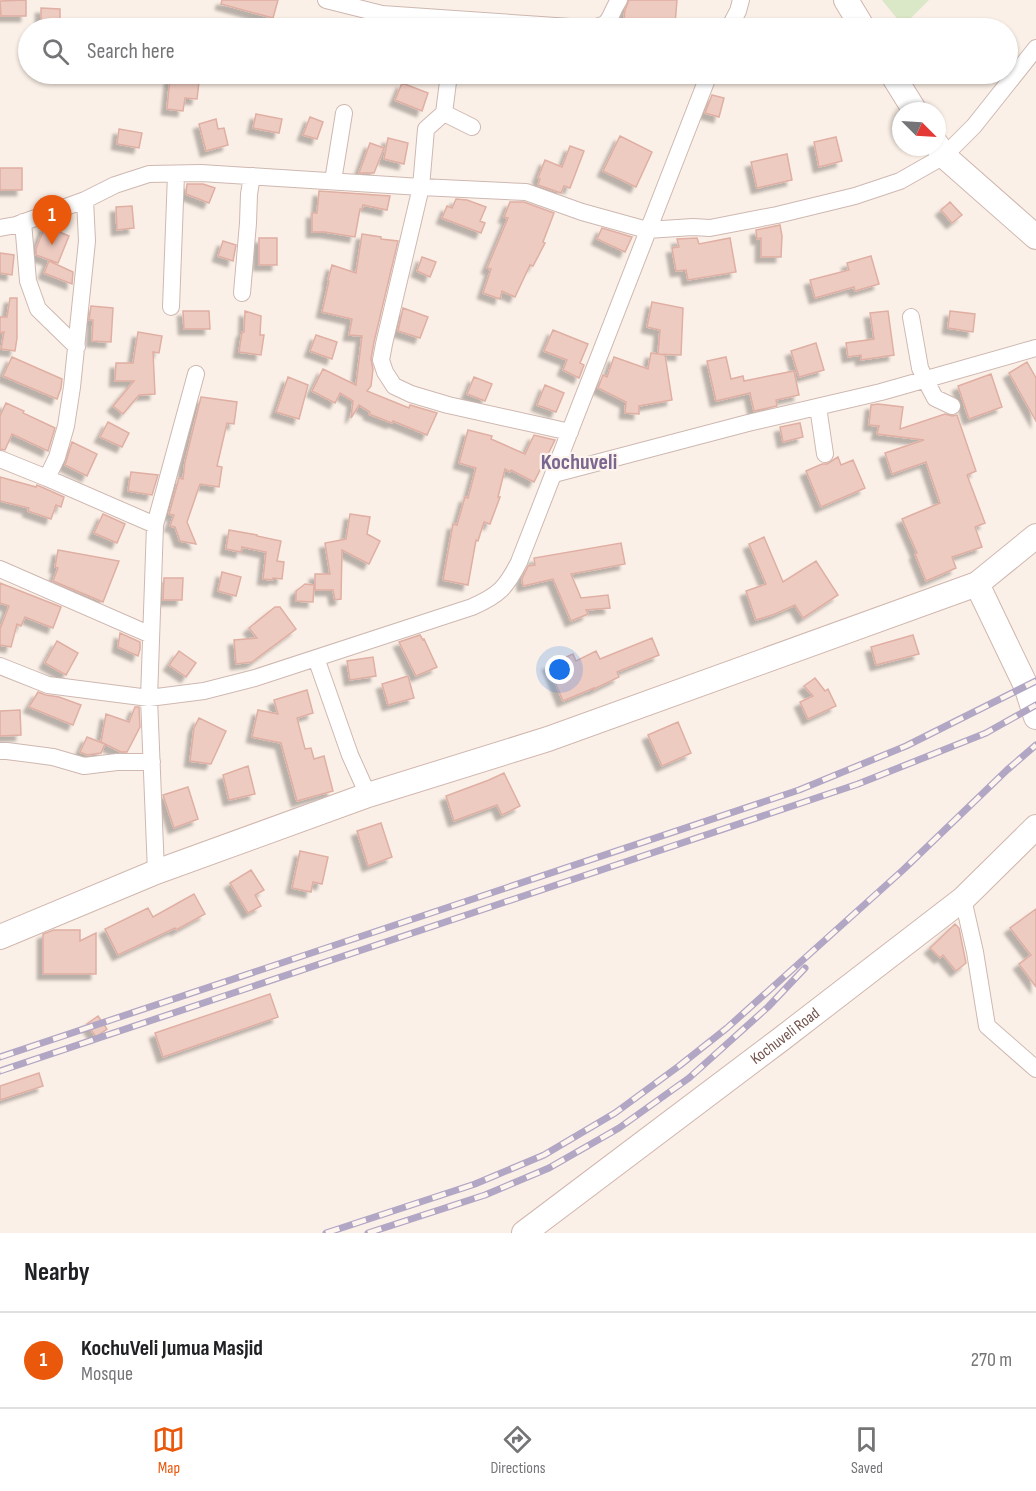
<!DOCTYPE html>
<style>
:root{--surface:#fff;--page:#f6f6f6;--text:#202124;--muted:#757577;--line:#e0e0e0;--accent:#ea580c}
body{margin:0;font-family:"Sofia Sans Condensed",sans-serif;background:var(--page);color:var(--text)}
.compass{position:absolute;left:892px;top:102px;width:54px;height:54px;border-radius:50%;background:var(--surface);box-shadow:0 2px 4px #0004;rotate:114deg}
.you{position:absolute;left:560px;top:670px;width:21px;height:21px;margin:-15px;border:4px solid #fff;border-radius:50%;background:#1a73e8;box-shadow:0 0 0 9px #1a73e833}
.badge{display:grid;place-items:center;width:39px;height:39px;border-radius:50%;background:var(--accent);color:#fff;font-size:20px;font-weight:700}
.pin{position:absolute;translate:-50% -50px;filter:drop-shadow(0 2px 3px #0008)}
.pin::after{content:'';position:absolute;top:32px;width:21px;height:18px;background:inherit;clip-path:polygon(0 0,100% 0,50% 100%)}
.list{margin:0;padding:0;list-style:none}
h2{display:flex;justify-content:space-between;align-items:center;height:78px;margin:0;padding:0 24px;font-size:26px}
h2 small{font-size:20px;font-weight:400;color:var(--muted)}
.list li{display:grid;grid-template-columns:39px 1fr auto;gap:18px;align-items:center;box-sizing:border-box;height:96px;padding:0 24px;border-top:2px solid var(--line)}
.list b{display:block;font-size:22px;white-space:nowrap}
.list p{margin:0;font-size:20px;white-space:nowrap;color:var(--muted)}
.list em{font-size:20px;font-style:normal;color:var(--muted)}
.icon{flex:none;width:33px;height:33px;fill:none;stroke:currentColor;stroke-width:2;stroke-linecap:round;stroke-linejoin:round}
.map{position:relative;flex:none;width:1036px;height:1233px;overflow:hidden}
.search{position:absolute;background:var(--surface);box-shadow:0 2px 4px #0004;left:18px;right:18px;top:18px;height:66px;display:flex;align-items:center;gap:15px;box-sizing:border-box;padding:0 21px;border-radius:33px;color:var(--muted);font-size:22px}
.sheet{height:174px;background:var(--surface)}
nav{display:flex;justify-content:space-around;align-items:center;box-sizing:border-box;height:84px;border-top:2px solid var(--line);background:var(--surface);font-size:16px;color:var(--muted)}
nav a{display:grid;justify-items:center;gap:3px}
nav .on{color:var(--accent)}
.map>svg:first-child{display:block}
.green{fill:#dae8c7}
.building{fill:#eecbc1;stroke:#e0afa3;stroke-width:1.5;filter:url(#shadow)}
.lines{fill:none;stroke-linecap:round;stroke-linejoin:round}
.street-casing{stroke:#ceb8b1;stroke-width:18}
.secondary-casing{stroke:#d0b7af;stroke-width:26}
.street{stroke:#fff;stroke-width:16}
.secondary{stroke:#fff;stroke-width:24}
.rail-casing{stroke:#b1a6c4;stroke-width:7}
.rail{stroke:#fef4ee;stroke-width:4.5;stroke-dasharray:14;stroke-linecap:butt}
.labels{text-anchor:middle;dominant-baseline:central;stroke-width:4.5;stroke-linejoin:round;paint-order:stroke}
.street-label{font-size:16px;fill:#73544d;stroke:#fef4ee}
.district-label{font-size:22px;font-weight:bold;fill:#7a668f;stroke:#fef4ee}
</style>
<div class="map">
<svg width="1036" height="1233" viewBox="0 0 1036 1233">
<defs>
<filter id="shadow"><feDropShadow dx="-5.5" dy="5.5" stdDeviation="1.5" flood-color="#0004"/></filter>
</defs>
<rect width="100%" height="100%" fill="#fbf0e7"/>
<path class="green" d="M882,0H929L903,26Z"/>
<path class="building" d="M26,0V16H1L0,1Z
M222,0H278L273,18L221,4Z
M629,0H677L675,24L624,21L625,10Z
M41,8L60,9V27H41Z
M170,78L199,82L197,99L185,98L183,111L167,109Z
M402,83L428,93L422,111L395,100Z
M712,95L724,98L719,117L705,113Z
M256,114L282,119L279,133L253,128Z
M310,117L323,122L317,139L303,135Z
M216,119L218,129L224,128L228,145L206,151L199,124Z
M119,129L142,133L139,148L117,144Z
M620,136L652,152L636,187L603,171Z
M836,137L842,161L819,167L814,142Z
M388,138L408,143L404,164L384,159Z
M370,143L384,148L374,173H359Z
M570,146L584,151L570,188L564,186L561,193L538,185L540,179L538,178L545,160L562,167Z
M787,154L792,180L757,188L751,162Z
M0,168H22V190H0Z
M187,184H203L215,188L209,203L186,194Z
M319,191L390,196L387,210L363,205L362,209H360L355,237L325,232H312V213H317Z
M456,199L467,200L486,207L480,221L485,223L481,233L442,218L447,206L452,208Z
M510,202H524L554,213L543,242L545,243L533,266L530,265L515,297L502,291L500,299L483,293L491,269L487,268L508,218L504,217Z
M950,202L962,215L952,223L941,210Z
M132,206L134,228L117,230L116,207Z
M780,225L782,236L781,257H761V238L757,239L756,230Z
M45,226L69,236L58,263L36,255V249Z
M602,228L632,237L625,252L597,239Z
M362,234L381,237V239L398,241L374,342L371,359L373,369L371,386L367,391L409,408L410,405L437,413L427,435L393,421L392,423L369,414L370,412L359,405L351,418L353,401L340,393L335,403L312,391L323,369L356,385L362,336L349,335L352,319L322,312L329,281L328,280L332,265L356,273Z
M259,238H277V265H259Z
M697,238L699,244L730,238L736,272L688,280L686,270L676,271L672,248L679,247L677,239Z
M223,241L236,245L233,261L218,256Z
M0,253L14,255L12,275L0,273Z
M871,256L879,284L855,291L854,287L815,298L810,280L849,270L847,263Z
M422,257L436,262L430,277L417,271Z
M49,261L73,272L72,284L44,273Z
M10,298H17V338L15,351L1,349L4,332L0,333V317H7Z
M652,302L683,308L681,355L658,354L660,330L647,327Z
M91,306L113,308L111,342L92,341L93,320H89Z
M403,308L428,317L420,338L398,331Z
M183,311H209L210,329H184Z
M245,311L261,316L260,335H264L261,355L239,352L242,332H244Z
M888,311L894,355L861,360V355L848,357L846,343L874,339L870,313Z
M950,311L975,314L973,332L948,328Z
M553,330L588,344L580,363L584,365L579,378L563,370L567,360L544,351Z
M138,332L162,336L159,353L153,352L155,394L139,395L123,414L113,406L134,381H115L116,363H133Z
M316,335L337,342L332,359L310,351Z
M816,343L824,370L799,377L791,351Z
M651,353L665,355L672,400L639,406V414L625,413L626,402L598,388L603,375L607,377L614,357L648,369Z
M12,357L62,379L61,388L57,399L3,376Z
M726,357L731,379L743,376L744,381L794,371L799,395L776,400L777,406L754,411L750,393L716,401L707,361Z
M1027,362L1036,378V421L1009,373Z
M991,374L1002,407L969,419L958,386Z
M288,377L308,385L299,419L276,412Z
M474,377L492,384L485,401L467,394Z
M545,385L564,393L556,412L537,405Z
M201,397L237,402L234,424L227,423L217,466L222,467L219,487L200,484L187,522L196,544L180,541L175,527L170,526L174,515L169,514L179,478L183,479L185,462Z
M6,403L24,411L23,413L55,428L48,451L12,434L5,450L0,449V416Z
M878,404L903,407L900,429L945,414L952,416L957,415L976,471L967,475L985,523L975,527L982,547L952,557L956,568L926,581L915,554L917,553L902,519L940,503L926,462L892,474L885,453L924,440L877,434L879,426L869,425L871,405Z
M108,422L129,433L122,447L100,437Z
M800,423L803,437L783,442L780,427Z
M468,430L492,436L491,439L525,454L534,435L555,440L534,482L511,470L510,472L505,469L498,497H500L490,524L484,522L478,541L476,540L468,585L443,580L453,524L457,525L465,497L468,498L476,468L459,463Z
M72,442L97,454L87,476L65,465Z
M838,457L841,465L853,460L865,488L821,507L806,471L822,464H827Z
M131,472L158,475L152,495L128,491Z
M0,477L36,487L37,485L64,497L61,507L56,505L51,519L28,511L29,508L0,501Z
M103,514L125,524L117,543L94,533Z
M350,514L370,517L367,534L380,541L369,564L342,550L341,599L335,600L333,590H315V574H330L325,543L346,539Z
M229,530L257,535V536L281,541L277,561L284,562L282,579L273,578V580L263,579L266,552L242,547L241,552L226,549Z
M764,537L783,582L816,561L838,595L803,618L795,605L775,614L756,620L746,591L766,584L749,544Z
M621,543L625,564L571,574L581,598L608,595L610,608L586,610L588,614L571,621L553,579L523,586L522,579L528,566L535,565L534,558Z
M58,550L119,561L103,602L53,581L58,568L55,567Z
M222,572L241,577L236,596L218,591Z
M164,578H183L182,600H163Z
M0,583L61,607L53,628L25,617L21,626L17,624L11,647L0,645V629L9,606L0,603Z
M305,584L314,585L313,602L296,601V591Z
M275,607H280L296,629L252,662L236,664L234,640L257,638L249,628Z
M120,633L140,642V649L138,656L118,647Z
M420,635L423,640L424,639L437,667L416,676L399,642Z
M913,635L919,654L876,665L871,647Z
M652,638L659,655L617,672L619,677L594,689V688L563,701L548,665L573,654L576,661L596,651L600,659Z
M57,641L78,653L66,675L45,663Z
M179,651L196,663L186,677L169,665Z
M373,657L376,676L350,680L347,661Z
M408,676L414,698L388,705L382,684Z
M815,678L825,691L828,689L836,706L808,719L800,702L813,696L804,686Z
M307,690L313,713L297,718L305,749L311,748L314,759L324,756L333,791L297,801L281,743L252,737L258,710L278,714L274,700Z
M38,692L46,695L59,697L81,705L73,725L29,707Z
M135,707H139L140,727L127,752H121L101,742L106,714L129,722Z
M20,710L21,735L0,736V711Z
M199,718L226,731L211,764L190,761L194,728Z
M678,722L691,753L662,766L648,735Z
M87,737L105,744L101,753L87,755L80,752Z
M248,766L255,794L229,800L223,775Z
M504,773L520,806L502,815L497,805L454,821L446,796L489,780Z
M188,787L198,819L174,828L163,795Z
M381,823L392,857L368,866L357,831Z
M300,851L328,857L322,884L313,882L311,892L292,888Z
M251,870L264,890L255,895L261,906L248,913L230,883Z
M194,894L205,914L176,930L175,928L118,955L105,929L148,908L153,917Z
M1036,909V987L1019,964L1031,955L1010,928Z
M955,924L959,928L966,963L956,971L943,955L940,958L930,948Z
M54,930H80V941L96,933V974H43V934Z
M270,994L278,1017L163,1057L155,1033Z
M98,1016L107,1029L96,1037L87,1024Z
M39,1073L43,1086L0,1100V1086Z"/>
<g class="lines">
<defs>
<path id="street" d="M326,0L382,14L585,28C614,26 606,20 619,0
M729,28L738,11L741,0
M449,74L444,113L426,129L421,187L384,344L381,360L385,372L394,386L411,394L448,405L570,432
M444,113L472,127
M333,181L344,113
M85,200L115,185L149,174L201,173L421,187L526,192L582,212L647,230L693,227L710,228L777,215L855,196L900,181L944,156L974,126L1036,48
M23,222L28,281L38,309L77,347
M0,228L16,225L85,200L87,241L72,387L66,426L57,457L47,478
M242,293L248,223L249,194L252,176
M171,307L176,174
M911,317L920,368L925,379L935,398L952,406
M818,407L825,454
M0,459L47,478L155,525L149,698L156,872
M554,474L748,423L881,392L1036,348
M155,525L196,374
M0,569L151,635
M316,658L350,755L368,795
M0,666L48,685L149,698L204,691L255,678L472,607C499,595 506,588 519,562L709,74
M0,751H7L53,757L84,766L117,762H152
M963,899L975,952L987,1026L1036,1069"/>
<g id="secondary">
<path d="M846,0L863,28"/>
<path d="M892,74L915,111"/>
<path d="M937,145L944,156L1036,237"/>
<path d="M977,584L1026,686L1036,717"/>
<path d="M0,937L156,872L368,795L548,739L977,584L1036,536"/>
<path id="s1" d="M524,1233L780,1040L963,899L1036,827"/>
</g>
</defs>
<use href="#street" class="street-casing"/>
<use href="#secondary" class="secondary-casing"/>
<use href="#street" class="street"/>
<use href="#secondary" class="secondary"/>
<defs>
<path id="rail" d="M0,1057L799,790L906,746L1036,681
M0,1071L858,784L986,733L1036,705
M326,1233L475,1184L544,1155L615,1113L679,1066L727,1028L903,870L1007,770L1036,745
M368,1233L485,1195L549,1168L619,1128L689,1078L768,1007L805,968"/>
</defs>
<use href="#rail" class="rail-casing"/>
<use href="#rail" class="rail"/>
</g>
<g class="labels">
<g class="street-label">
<text stroke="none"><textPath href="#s1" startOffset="327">Kochuveli Road</textPath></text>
</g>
<g class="district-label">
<text x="579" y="462">Kochuveli</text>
</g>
</g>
</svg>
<svg class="compass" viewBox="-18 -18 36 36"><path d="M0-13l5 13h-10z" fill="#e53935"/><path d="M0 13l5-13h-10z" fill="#757577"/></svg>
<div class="you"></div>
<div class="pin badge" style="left:52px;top:245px">1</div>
<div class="search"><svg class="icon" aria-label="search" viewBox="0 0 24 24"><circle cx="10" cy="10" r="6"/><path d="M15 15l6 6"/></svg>Search here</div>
</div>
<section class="sheet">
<h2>Nearby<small></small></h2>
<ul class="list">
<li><span class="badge">1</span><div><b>KochuVeli Jumua Masjid</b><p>Mosque</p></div><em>270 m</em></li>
</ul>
</section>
<nav>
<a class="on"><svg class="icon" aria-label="map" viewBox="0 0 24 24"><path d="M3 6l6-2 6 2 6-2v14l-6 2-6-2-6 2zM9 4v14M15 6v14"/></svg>Map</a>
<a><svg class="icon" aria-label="directions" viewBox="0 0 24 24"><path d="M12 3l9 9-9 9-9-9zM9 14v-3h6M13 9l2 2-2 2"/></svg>Directions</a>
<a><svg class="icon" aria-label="saved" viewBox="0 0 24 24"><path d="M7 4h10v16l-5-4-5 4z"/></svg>Saved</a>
</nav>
